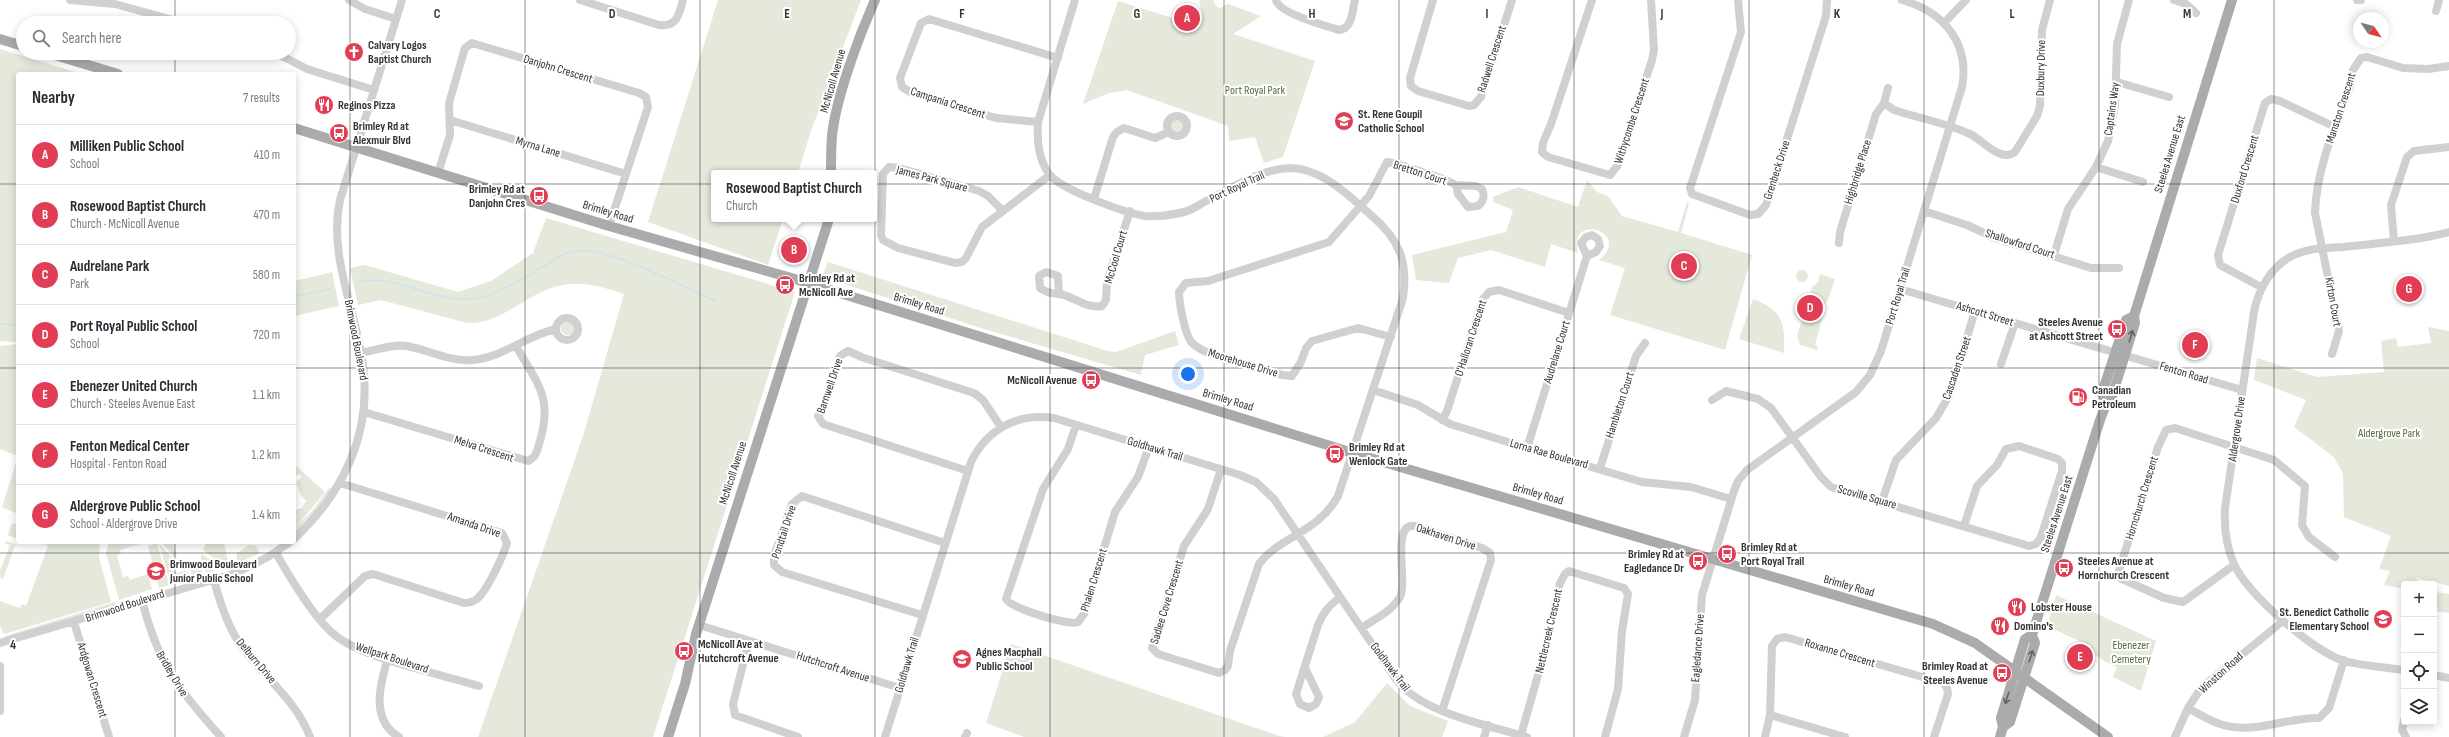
<!DOCTYPE html>
<meta charset="utf-8">
<style>
:root{--surface:#fff;--page:#f2f2f3;--text:#2b2b33;--muted:#7c7c81;--line:#e1e1e2;--accent:#e13e56}
body{margin:0;font-family:"Sofia Sans Condensed",sans-serif;background:var(--page);color:var(--text)}
.controls{position:absolute;right:12px;bottom:12px;display:grid;overflow:hidden;border-radius:4px;box-shadow:0 2px 10px #0003}
.controls button{width:36px;height:36px;display:grid;place-items:center;padding:0;border:0;border-bottom:1px solid var(--line);background:var(--surface);color:var(--text);font:20px sans-serif}
.compass{position:absolute;left:2353px;top:12px;width:36px;height:36px;border-radius:50%;background:var(--surface);box-shadow:0 2px 10px #0003;rotate:125deg}
.you{position:absolute;left:1188px;top:374px;width:14px;height:14px;margin:-10px;border:3px solid #fff;border-radius:50%;background:#1a73e8;box-shadow:0 0 0 6px #1a73e833}
.badge{display:grid;place-items:center;width:26px;height:26px;border-radius:50%;background:var(--accent);color:#fff;font-size:13px;font-weight:700}
.pin{position:absolute;translate:-50% -50%;border:2px solid #fff;box-shadow:0 1px 4px #0006}
.popup{position:absolute;left:711px;top:170px;width:166px;height:52px;box-sizing:border-box;display:grid;place-content:center;border-radius:4px;background:var(--surface);filter:drop-shadow(0 1px 3px #0005);font-size:13px;white-space:nowrap;color:var(--muted)}
.popup b{font-size:15px;color:var(--text)}
.popup::after{content:'';position:absolute;left:50%;top:100%;margin-left:-8px;border:8px solid transparent;border-top-color:var(--surface)}
.list{margin:0;padding:0;list-style:none}
h2{display:flex;justify-content:space-between;align-items:center;height:52px;margin:0;padding:0 16px;font-size:17px}
h2 small{font-size:13px;font-weight:400;color:var(--muted)}
.list li{display:grid;grid-template-columns:26px 1fr auto;gap:12px;align-items:center;box-sizing:border-box;height:60px;padding:0 16px;border-top:1px solid var(--line)}
.list b{display:block;font-size:15px;white-space:nowrap}
.list p{margin:0;font-size:13px;white-space:nowrap;color:var(--muted)}
.list em{font-size:13px;font-style:normal;color:var(--muted)}
.icon{flex:none;width:22px;height:22px;fill:none;stroke:currentColor;stroke-width:2;stroke-linecap:round;stroke-linejoin:round}
.map{position:relative;flex:none;width:2449px;height:737px;overflow:hidden}
.search{position:absolute;background:var(--surface);box-shadow:0 2px 10px #0003;left:16px;top:16px;width:280px;height:44px;display:flex;align-items:center;gap:10px;box-sizing:border-box;padding:0 14px;border-radius:22px;color:var(--muted);font-size:15px}
.panel{position:absolute;background:var(--surface);box-shadow:0 2px 10px #0003;left:16px;top:72px;width:280px;height:472px;border-radius:4px}
.map>svg:first-child{display:block}
.green{fill:#e4e9dc}
.lines{fill:none;stroke-linecap:round;stroke-linejoin:round}
.stream{stroke:#cde2eb;stroke-width:1.5}
.minor{stroke:#d0d0d0;stroke-width:8}
.major{stroke:#ababab;stroke-width:10}
.oneway{stroke:#636363}
.grid{fill:none;stroke:#333;stroke-width:1;stroke-opacity:0.55}
.labels{text-anchor:middle;dominant-baseline:central;stroke-width:4;stroke-linejoin:round;paint-order:stroke}
.poi-label{font-size:12px;font-weight:bold;fill:#333;stroke:#fff;text-anchor:start}
.street-label{font-size:12px;fill:#333;stroke:#fff}
.park-label{font-size:12px;fill:#596e40;stroke:#fff}
.grid-label{font-size:13px;text-anchor:middle;font-weight:bold;fill:#333;stroke:#fff;stroke-width:4;stroke-linejoin:round;paint-order:stroke}
</style>
<div class="map">
<svg width="2449" height="737" viewBox="0 0 2449 737">
<rect width="100%" height="100%" fill="#fff"/>
<path class="green" d="M718,0H861L811,131L798,173H714V219H783L768,265L648,222Z
M1201,0H1213L1217,7L1220,8L1228,4L1261,16L1233,34L1315,61L1283,157L1264,163L1255,137L1229,141L1228,126L1127,90L1109,93L1083,104L1118,1L1192,24L1201,19L1202,12L1199,2Z
M0,49L82,74H18V342L0,341Z
M1170 126a7 7 0 1 1 14 0a7 7 0 1 1-14 0Z
M1587,180L1597,192L1608,196L1622,216L1678,232L1687,202L1689,204L1681,233L1752,255L1725,350L1610,315L1625,268L1599,260C1634,232 1566,211 1578,253L1551,244L1545,267L1491,250L1458,258L1449,283L1416,280L1412,255L1506,232L1513,210L1493,202V197L1518,187L1578,207Z
M546,218L795,292L653,737H478L583,436L624,294C605,288 584,281 563,285C530,290 501,325 467,323L381,300L358,305L350,268L365,265L458,292L491,281L533,253Z
M828,262L1108,351L1116,352L1175,331L1179,345L1145,355L1141,375L984,329L822,277Z
M1796 276a6 6 0 1 1 12 0a6 6 0 1 1-12 0Z
M332,272L339,306L294,316V281Z
M1820,274L1835,279L1828,300L1824,304L1821,311L1823,316L1815,345L1818,346L1817,350L1800,345L1797,336L1812,287L1818,282Z
M1753,299C1783,310 1785,323 1784,353L1739,339Z
M561 328a7 7 0 1 1 14 0a7 7 0 1 1-14 0Z
M2428,327L2449,331V586L2416,578L2421,584H2404V589L2384,585L2390,571L2379,569L2391,536L2344,517L2343,474L2334,457L2294,427L2306,400L2254,380L2257,358L2317,377L2384,372L2381,341L2396,338L2398,347L2431,343Z
M18,344V514L2,507L18,456L0,449V346Z
M294,464L325,492L297,526L294,522V510L302,508L306,501L300,494L296,482L302,477L299,474L294,477Z
M329,488L331,489L313,514L294,533V529L312,511Z
M18,520V539L8,535L12,523L17,524Z
M6,541L20,546H15L3,579H1L0,571L10,545L5,543Z
M43,542H100L99,557L111,602L4,634L0,626V601L20,608L22,604L26,606L48,546Z
M109,542H139L140,544L120,550L121,554L117,555L123,577L128,576L130,580L148,574L152,589L119,600L106,553Z
M161,542H173L177,556L174,557Z
M207,542H224L229,566L226,567L203,550Z
M157,543L169,585L159,588L148,546Z
M159,544L173,558L172,571L178,573L185,570L189,574L188,579L171,584Z
M249,545L256,546L260,553L236,564L237,553Z
M201,554L223,568L206,573L201,563Z
M195,565L200,567L203,574L192,578L191,569Z
M2434,592L2449,594V613L2434,611Z
M2056,595L2156,641L2141,691L2113,677L2117,667L2104,661L2089,650L2090,646L2047,626Z
M115,602L114,606L5,638V636Z
M1011,644L1279,736L1286,737H1024L986,723Z
M1387,683L1410,706L1448,721L1442,737H1323L1355,722Z"/>
<g class="lines">
<path class="stream" d="M359,282C398,273 432,303 472,299C494,298 536,271 556,259C562,255 569,251 576,251C607,246 684,287 715,301
M294,297L330,289
M0,324L18,325"/>
<path class="minor" d="M70,0L115,4L184,23
M349,0L365,9L396,19
M580,0L659,25C677,27 679,15 683,0
M1075,0L1038,122C1037,141 1038,158 1049,174C1061,190 1126,213 1145,216C1158,217 1172,215 1184,212C1192,210 1199,205 1206,201C1232,188 1260,169 1290,168C1322,168 1349,196 1372,216C1400,240 1408,262 1403,298L1338,496C1318,533 1280,536 1259,564L1230,651L1228,666L1225,670L1219,673L1158,654L1152,648L1184,546L1208,509L1221,469
M1276,0C1278,13 1326,26 1339,30C1353,28 1352,11 1355,0
M1433,0L1410,78L1411,86L1418,91L1469,106L1474,105L1481,97L1512,0
M1592,0L1551,124L1543,143L1542,152L1548,157L1610,175L1618,165L1652,60L1654,50L1651,0
M1738,0L1741,32L1690,188L1692,194L1750,215L1758,214L1766,205L1826,16L1827,0
M2174,0L2186,4L2196,13
M2357,0H2361
M2436,11L2439,0
M1944,23L1966,0
M276,53L307,69L374,90
M2117,82L2169,97
M1884,103L1888,88
M1167 126a10 10 0 1 1 20 0a10 10 0 1 1-20 0Z
M450,120L626,174
M1038,122L996,118L912,93L902,87L900,78L921,23L929,19L1058,58
M2096,167L2143,182
M438,173L450,135L449,103L465,48L472,43L639,93L646,97L648,107L609,226
M1094,199L1113,137L1117,132L1124,128L1155,138L1169,132
M1002,210L988,196L979,191L899,168L889,167L883,174L881,235L883,240L898,248L955,263L962,262L966,258L982,227L1050,175
M1924,211L1967,225L1995,238L2091,268H2119
M1592,235L1598,239L1600,246L1596,252L1587,256L1581,243L1586,237Z
M2394,241L2391,205L2407,157L2414,151L2449,147
M1839,243L1840,232L1876,114L1884,103L1894,110C1918,118 1946,123 1970,134C1983,140 2000,163 2015,152L2037,116L2040,106L2042,30L2050,0
M2054,255L2068,209L2096,167L2108,141L2115,105L2117,44L2129,0
M2261,287L2220,265L2218,255L2265,103L2271,99L2280,101L2335,127
M1900,289L2242,390
M1059,294L1058,276L1046,272L1039,276L1040,288C1047,293 1051,293 1060,294C1075,297 1086,309 1102,306L1106,300L1107,282L1130,211
M556 329a11 11 0 1 1 22 0a11 11 0 1 1-22 0Z
M1391,337L1358,328L1312,341L1306,348L1301,362L1292,376L1282,375C1258,367 1209,359 1192,343C1185,336 1179,302 1179,292L1186,283L1208,281L1329,242L1369,196L1387,162L1398,164L1444,179L1456,185L1476,186L1482,189C1485,196 1484,201 1478,206L1468,207L1458,194L1456,185
M361,353C376,350 392,344 407,346C429,350 450,362 473,360C504,357 527,335 556,329
M2332,354L2339,331L2315,213C2316,170 2335,127 2350,87L2353,70L2361,58L2367,57L2403,68L2428,69L2449,66
M2001,364L2015,323
M1373,390L1418,405L1450,424L1527,448L1642,482L1691,487L1731,499
M1712,400L1726,391L1758,399L1771,408L1821,477L1831,487L2029,546L2036,544L2041,537L2062,471V463L2058,459L2019,446L2006,449L1997,465L1977,486L1964,526
M364,412L528,461C537,457 537,450 540,441C553,397 537,383 516,346
M1442,420L1447,411L1483,299L1489,292L1499,290L1569,313
M1076,425L1068,449L1043,489L1006,599C1010,608 1069,626 1078,622L1084,614L1115,512L1138,477L1149,447
M1527,448L1587,256
M1600,468L1636,356L1645,343
M968,471L823,424L818,416L824,407L840,356L848,351L864,358L974,393L983,400L1001,427
M1882,501L1896,460L1936,418L1949,396L1975,311
M294,539C343,493 372,434 363,365C356,310 328,256 340,200L402,0
M276,553C289,576 315,620 336,636C365,659 441,674 479,686
M2234,565L2183,602L2164,598L2120,578L2118,574L2158,447L2166,430L2175,428L2274,460L2305,486L2302,525L2309,537L2335,557
M214,580C220,603 228,628 242,647C265,678 296,700 310,737
M142,600C158,664 178,689 221,737
M922,615L782,572L774,565V556L792,504L802,496L945,543
M320,619L365,576L373,574L464,603C470,603 474,602 478,598C488,589 503,556 507,543L502,533L340,483
M74,622L109,737
M699,625L900,688
M1361,628C1374,620 1392,611 1400,597C1408,583 1390,522 1415,526L1482,548L1490,553L1491,560L1442,711
M749,641L733,704L735,715L798,737
M0,643L236,573L268,557L290,542
M388,658C380,684 370,720 399,737
M0,666V711
M1305,668L1319,697L1316,704L1309,708L1300,704L1296,694L1318,625C1323,612 1330,605 1340,597
M2404,670C2384,667 2363,666 2344,661C2313,651 2247,594 2234,564C2226,546 2224,527 2225,508L2254,312C2258,291 2270,268 2290,257C2306,248 2325,248 2343,247C2378,243 2415,241 2449,232
M2434,675L2449,678
M2188,708C2202,716 2217,725 2233,727C2262,731 2291,717 2319,718L2329,708L2344,660
M1770,715L1845,737
M2404,720L2402,730L2406,737
M1521,735L1542,661L1560,583L1565,574L1569,571L1624,588L1628,594L1622,631L1618,689L1605,737
M885,737L971,462C987,429 1017,413 1054,418L1240,475L1256,482L1274,499L1397,681C1425,714 1487,725 1527,737
M965,737L967,733
M1484,737L1488,725
M1684,737L1695,700L1702,595L1734,491L1738,481L1747,470L1856,392L1870,375L1881,351L1962,87C1970,43 1944,12 1902,0
M1765,737L1770,715L1772,646L1777,639L1785,637L1943,683L1947,688L1948,694L1934,737
M2175,737L2188,708L2201,688L2283,621"/>
<path class="major" d="M0,39L23,46
M48,53L118,74
M294,128L609,226L795,279L1353,453L1933,624L1975,643L2108,737
M831,173C831,161 831,148 832,136C836,97 859,36 875,0
M2107,402L2102,393L2126,320L2134,316
M2003,727L2010,722L2035,643L2032,635
M668,737L685,684L696,634L829,219
M2000,737L2003,727L2001,718L2025,639L2032,635L2100,420L2107,402L2112,396L2135,323L2134,316L2232,0"/>
</g>
<defs><path id="oneway-shaft" d="M-6 0H5M1.5-3L5.5 0L1.5 3" fill="none" stroke-width="1.6" stroke-linecap="round" stroke-linejoin="round"/></defs>
<g class="oneway">
<use href="#oneway-shaft" transform="translate(2131 336) rotate(-73)"/>
<use href="#oneway-shaft" transform="translate(2031 656) rotate(-72)"/>
<use href="#oneway-shaft" transform="translate(2007 698) rotate(107)"/>
</g>
<path class="grid" d="M175,0V23M350,0V737M525,0V737M700,0V737M875,0V737M1050,0V737M1224,0V737M1399,0V737M1574,0V737M1749,0V737M1924,0V737M2099,0V737M2274,0V737M175,53V74M0,184H18M294,184H2449M0,368H18M294,368H2449M175,542V737M0,553H2449"/>
<defs>
<symbol id="church-disc" viewBox="-11 -11 22 22"><circle r="9.5" fill="#e13e56" stroke="#fff"/><path d="M-1.2-6h2.4v3.5h3.3v2.4h-3.3V6h-2.4V-.1h-3.3v-2.4h3.3Z" fill="#fff"/></symbol>
<symbol id="restaurant-disc" viewBox="-11 -11 22 22"><circle r="9.5" fill="#e13e56" stroke="#fff"/><path d="M-5-6h1v4h1v-4h1v4h1v-4h1v5L-1.5 .5V6h-2V.5L-5-1ZM5-6V6H3V1.5H1.5Q1.5-4 5-6Z" fill="#fff"/></symbol>
<symbol id="school-disc" viewBox="-11 -11 22 22"><circle r="9.5" fill="#e13e56" stroke="#fff"/><path d="M0-5L7-2L0 1L-7-2ZM-4 1L0 2.5L4 1V4Q0 6-4 4Z" fill="#fff"/></symbol>
<symbol id="bus-disc" viewBox="-11 -11 22 22"><circle r="9.5" fill="#e13e56" stroke="#fff"/><path d="M-5-6H5V4H4V6H2V4H-2V6H-4V4H-5ZM-3.5-4V0h7V-4ZM-3.5 1.2v1.5H-2V1.2ZM2 1.2v1.5H3.5V1.2Z" fill="#fff"/></symbol>
<symbol id="fuel-disc" viewBox="-11 -11 22 22"><circle r="9.5" fill="#e13e56" stroke="#fff"/><path d="M-5.5-6h7V0h2V4h1.3V-2.5L3-4.5l.8-.8L6-3V5H2.5V1h-1V6h-7ZM-4.2-4.7v3.2H.2V-4.7Z" fill="#fff"/></symbol>
</defs>
<g fill-rule="evenodd">
<use href="#church-disc" x="343" y="41" width="22" height="22"/>
<use href="#restaurant-disc" x="313" y="94" width="22" height="22"/>
<use href="#school-disc" x="1333" y="110" width="22" height="22"/>
<use href="#bus-disc" x="328" y="122" width="22" height="22"/>
<use href="#bus-disc" x="528" y="185" width="22" height="22"/>
<use href="#bus-disc" x="774" y="274" width="22" height="22"/>
<use href="#bus-disc" x="2106" y="318" width="22" height="22"/>
<use href="#bus-disc" x="1080" y="369" width="22" height="22"/>
<use href="#fuel-disc" x="2067" y="386" width="22" height="22"/>
<use href="#bus-disc" x="1324" y="443" width="22" height="22"/>
<use href="#bus-disc" x="1716" y="543" width="22" height="22"/>
<use href="#bus-disc" x="1687" y="550" width="22" height="22"/>
<use href="#bus-disc" x="2053" y="557" width="22" height="22"/>
<use href="#school-disc" x="145" y="560" width="22" height="22"/>
<use href="#restaurant-disc" x="2006" y="596" width="22" height="22"/>
<use href="#school-disc" x="2372" y="608" width="22" height="22"/>
<use href="#restaurant-disc" x="1989" y="615" width="22" height="22"/>
<use href="#bus-disc" x="673" y="640" width="22" height="22"/>
<use href="#school-disc" x="951" y="648" width="22" height="22"/>
<use href="#bus-disc" x="1991" y="662" width="22" height="22"/>
</g>
<g class="labels">
<g class="poi-label">
<text x="368" y="45">Calvary Logos<tspan x="368" dy="14">Baptist Church</tspan></text>
<text x="338" y="105">Reginos Pizza</text>
<text x="1358" y="114">St. Rene Goupil<tspan x="1358" dy="14">Catholic School</tspan></text>
<text x="353" y="126">Brimley Rd at<tspan x="353" dy="14">Alexmuir Blvd</tspan></text>
<text x="525" y="189" text-anchor="end">Brimley Rd at<tspan x="525" dy="14">Danjohn Cres</tspan></text>
<text x="799" y="278">Brimley Rd at<tspan x="799" dy="14">McNicoll Ave</tspan></text>
<text x="2103" y="322" text-anchor="end">Steeles Avenue<tspan x="2103" dy="14">at Ashcott Street</tspan></text>
<text x="1077" y="380" text-anchor="end">McNicoll Avenue</text>
<text x="2092" y="390">Canadian<tspan x="2092" dy="14">Petroleum</tspan></text>
<text x="1349" y="447">Brimley Rd at<tspan x="1349" dy="14">Wenlock Gate</tspan></text>
<text x="1741" y="547">Brimley Rd at<tspan x="1741" dy="14">Port Royal Trail</tspan></text>
<text x="1684" y="554" text-anchor="end">Brimley Rd at<tspan x="1684" dy="14">Eagledance Dr</tspan></text>
<text x="2078" y="561">Steeles Avenue at<tspan x="2078" dy="14">Hornchurch Crescent</tspan></text>
<text x="170" y="564">Brimwood Boulevard<tspan x="170" dy="14">Junior Public School</tspan></text>
<text x="2031" y="607">Lobster House</text>
<text x="2369" y="612" text-anchor="end">St. Benedict Catholic<tspan x="2369" dy="14">Elementary School</tspan></text>
<text x="2014" y="626">Domino's</text>
<text x="698" y="644">McNicoll Ave at<tspan x="698" dy="14">Hutchcroft Avenue</tspan></text>
<text x="976" y="652">Agnes Macphail<tspan x="976" dy="14">Public School</tspan></text>
<text x="1988" y="666" text-anchor="end">Brimley Road at<tspan x="1988" dy="14">Steeles Avenue</tspan></text>
</g>
<g class="street-label">
<text transform="translate(1492 59) rotate(-72)">Radwell Crescent</text>
<text transform="translate(2041 68) rotate(-89)">Duxbury Drive</text>
<text transform="translate(558 69) rotate(17)">Danjohn Crescent</text>
<text transform="translate(833 81) rotate(-74)">McNicoll Avenue</text>
<text transform="translate(948 103) rotate(18)">Campania Crescent</text>
<text transform="translate(2341 108) rotate(-72)">Manston Crescent</text>
<text transform="translate(2112 109) rotate(-82)">Captains Way</text>
<text transform="translate(1632 121) rotate(-72)">Withycombe Crescent</text>
<text transform="translate(538 147) rotate(17)">Myrna Lane</text>
<text transform="translate(2170 154) rotate(-73)">Steeles Avenue East</text>
<text transform="translate(2245 169) rotate(-73)">Duxford Crescent</text>
<text transform="translate(1777 170) rotate(-72)">Grenbeck Drive</text>
<text transform="translate(1858 172) rotate(-73)">Highbridge Place</text>
<text transform="translate(1420 173) rotate(18)">Bretton Court</text>
<text transform="translate(932 179) rotate(15)">James Park Square</text>
<text transform="translate(1237 187) rotate(-25)">Port Royal Trail</text>
<text transform="translate(608 212) rotate(17)">Brimley Road</text>
<text transform="translate(2020 244) rotate(18)">Shallowford Court</text>
<text transform="translate(1116 257) rotate(-74)">McCool Court</text>
<text transform="translate(1898 296) rotate(-73)">Port Royal Trail</text>
<text transform="translate(2333 302) rotate(80)">Kirton Court</text>
<text transform="translate(919 304) rotate(17)">Brimley Road</text>
<text transform="translate(1985 314) rotate(17)">Ashcott Street</text>
<text transform="translate(1471 338) rotate(-72)">O'Halloran Crescent</text>
<text transform="translate(356 340) rotate(79)">Brimwood Boulevard</text>
<text transform="translate(1557 352) rotate(-73)">Audrelane Court</text>
<text transform="translate(1243 363) rotate(17)">Moorehouse Drive</text>
<text transform="translate(1957 368) rotate(-71)">Cascaden Street</text>
<text transform="translate(2184 373) rotate(17)">Fenton Road</text>
<text transform="translate(830 386) rotate(-71)">Barnwell Drive</text>
<text transform="translate(1228 400) rotate(17)">Brimley Road</text>
<text transform="translate(1620 405) rotate(-72)">Hambleton Court</text>
<text transform="translate(2237 429) rotate(-82)">Aldergrove Drive</text>
<text transform="translate(484 449) rotate(18)">Melva Crescent</text>
<text transform="translate(1155 449) rotate(17)">Goldhawk Trail</text>
<text transform="translate(1549 454) rotate(16)">Lorna Rae Boulevard</text>
<text transform="translate(733 473) rotate(-72)">McNicoll Avenue</text>
<text transform="translate(1538 494) rotate(16)">Brimley Road</text>
<text transform="translate(1867 497) rotate(16)">Scoville Square</text>
<text transform="translate(2142 498) rotate(-73)">Hornchurch Crescent</text>
<text transform="translate(2057 514) rotate(-72)">Steeles Avenue East</text>
<text transform="translate(474 525) rotate(19)">Amanda Drive</text>
<text transform="translate(784 532) rotate(-72)">Pondtail Drive</text>
<text transform="translate(1446 537) rotate(18)">Oakhaven Drive</text>
<text transform="translate(1094 580) rotate(-73)">Phalen Crescent</text>
<text transform="translate(1849 586) rotate(16)">Brimley Road</text>
<text transform="translate(1167 602) rotate(-73)">Sadlee Cove Crescent</text>
<text transform="translate(125 606) rotate(-18)">Brimwood Boulevard</text>
<text transform="translate(1549 631) rotate(-77)">Nettlecreek Crescent</text>
<text transform="translate(1698 648) rotate(-86)">Eagledance Drive</text>
<text transform="translate(1840 653) rotate(17)">Roxanne Crescent</text>
<text transform="translate(392 658) rotate(18)">Wellpark Boulevard</text>
<text transform="translate(256 661) rotate(50)">Delburn Drive</text>
<text transform="translate(907 665) rotate(-73)">Goldhawk Trail</text>
<text transform="translate(833 667) rotate(18)">Hutchcroft Avenue</text>
<text transform="translate(1390 667) rotate(53)">Goldhawk Trail</text>
<text transform="translate(2221 673) rotate(-42)">Winston Road</text>
<text transform="translate(172 674) rotate(59)">Bridley Drive</text>
<text transform="translate(92 680) rotate(73)">Ardgowan Crescent</text>
</g>
<g class="park-label">
<text x="1255" y="90">Port Royal Park</text>
<text x="2389" y="433">Aldergrove Park</text>
<text x="2131" y="645">Ebenezer<tspan x="2131" dy="14">Cemetery</tspan></text>
</g>
</g>
<g class="grid-label">
<text x="437" y="18">C</text>
<text x="612" y="18">D</text>
<text x="787" y="18">E</text>
<text x="962" y="18">F</text>
<text x="1137" y="18">G</text>
<text x="1312" y="18">H</text>
<text x="1487" y="18">I</text>
<text x="1662" y="18">J</text>
<text x="1837" y="18">K</text>
<text x="2012" y="18">L</text>
<text x="2187" y="18">M</text>
<text x="13" y="649">4</text>
</g>
</svg>
<div class="controls">
<button>+</button>
<button>−</button>
<button><svg class="icon" aria-label="locate" viewBox="0 0 24 24"><circle cx="12" cy="12" r="6"/><path d="M12 2v4M12 18v4M2 12h4M18 12h4"/></svg></button>
<button><svg class="icon" aria-label="layers" viewBox="0 0 24 24"><path d="M12 4l9 5-9 5-9-5zM3 14l9 5 9-5"/></svg></button>
</div>
<svg class="compass" viewBox="-18 -18 36 36"><path d="M0-13l5 13h-10z" fill="#e53935"/><path d="M0 13l5-13h-10z" fill="#7c7c81"/></svg>
<div class="you"></div>
<div class="pin badge" style="left:1187px;top:18px">A</div>
<div class="pin badge" style="left:794px;top:250px">B</div>
<div class="popup"><b>Rosewood Baptist Church</b>Church</div>
<div class="pin badge" style="left:1684px;top:266px">C</div>
<div class="pin badge" style="left:1810px;top:308px">D</div>
<div class="pin badge" style="left:2080px;top:657px">E</div>
<div class="pin badge" style="left:2195px;top:345px">F</div>
<div class="pin badge" style="left:2409px;top:289px">G</div>
<div class="search"><svg class="icon" aria-label="search" viewBox="0 0 24 24"><circle cx="10" cy="10" r="6"/><path d="M15 15l6 6"/></svg>Search here</div>
<section class="panel">
<h2>Nearby<small>7 results</small></h2>
<ul class="list">
<li><span class="badge">A</span><div><b>Milliken Public School</b><p>School</p></div><em>410 m</em></li>
<li><span class="badge">B</span><div><b>Rosewood Baptist Church</b><p>Church · McNicoll Avenue</p></div><em>470 m</em></li>
<li><span class="badge">C</span><div><b>Audrelane Park</b><p>Park</p></div><em>580 m</em></li>
<li><span class="badge">D</span><div><b>Port Royal Public School</b><p>School</p></div><em>720 m</em></li>
<li><span class="badge">E</span><div><b>Ebenezer United Church</b><p>Church · Steeles Avenue East</p></div><em>1.1 km</em></li>
<li><span class="badge">F</span><div><b>Fenton Medical Center</b><p>Hospital · Fenton Road</p></div><em>1.2 km</em></li>
<li><span class="badge">G</span><div><b>Aldergrove Public School</b><p>School · Aldergrove Drive</p></div><em>1.4 km</em></li>
</ul>
</section>
</div>
